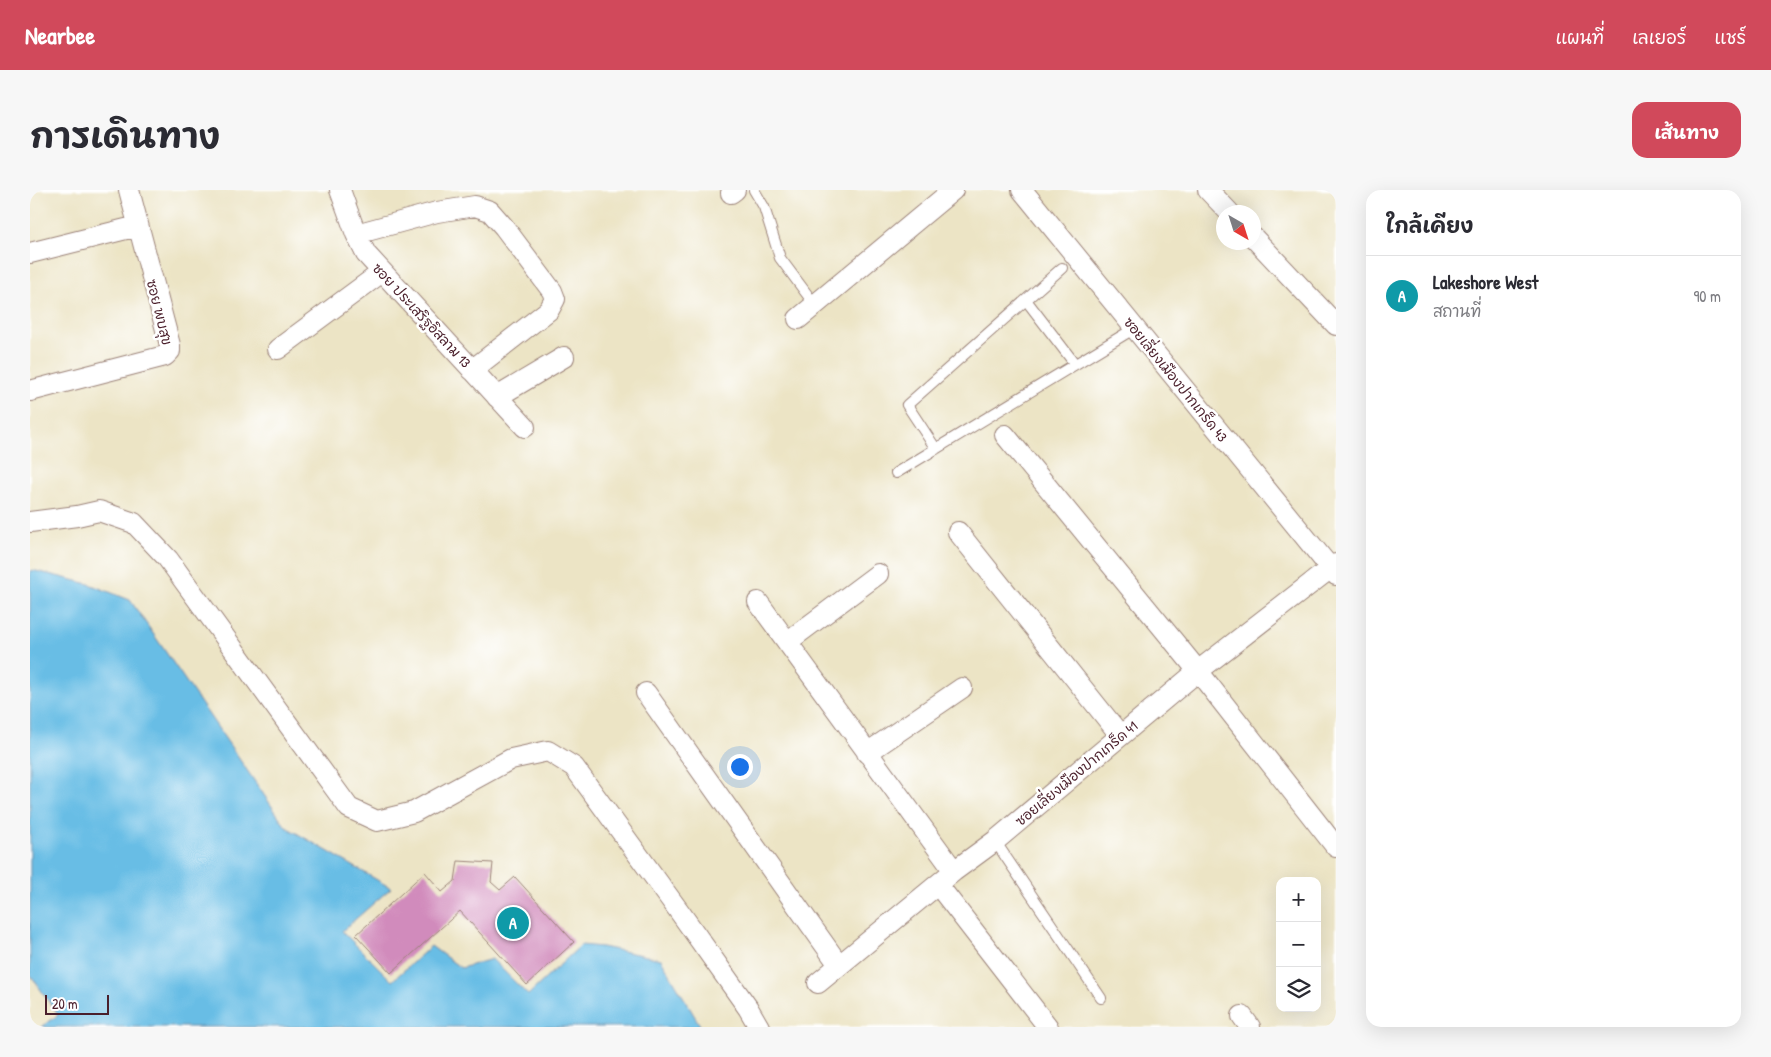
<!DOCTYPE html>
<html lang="th">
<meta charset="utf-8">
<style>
:root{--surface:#fff;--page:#f7f7f7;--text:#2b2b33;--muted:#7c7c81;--line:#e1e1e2;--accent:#d1495b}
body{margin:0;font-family:"Patrick Hand","Playpen Sans Thai",sans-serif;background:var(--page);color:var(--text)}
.controls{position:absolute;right:15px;bottom:15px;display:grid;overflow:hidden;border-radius:10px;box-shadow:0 5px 20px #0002}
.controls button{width:45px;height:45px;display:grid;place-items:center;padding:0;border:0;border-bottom:1px solid var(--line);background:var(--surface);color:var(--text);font:25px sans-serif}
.compass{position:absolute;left:1186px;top:15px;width:45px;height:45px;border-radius:50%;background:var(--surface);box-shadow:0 5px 20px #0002;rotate:141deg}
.scale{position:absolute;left:15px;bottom:12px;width:64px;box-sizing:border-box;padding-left:5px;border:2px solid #4a1f2b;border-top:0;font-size:14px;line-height:18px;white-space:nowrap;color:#4a1f2b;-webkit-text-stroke:4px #fff;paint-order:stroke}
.you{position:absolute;left:709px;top:576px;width:18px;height:18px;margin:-12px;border:4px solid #fff;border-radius:50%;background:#1a73e8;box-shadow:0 0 0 8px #1a73e833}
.badge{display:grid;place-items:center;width:32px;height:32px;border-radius:50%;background:var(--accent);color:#fff;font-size:16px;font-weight:700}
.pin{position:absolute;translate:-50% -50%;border:2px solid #fff;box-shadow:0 1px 5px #0006}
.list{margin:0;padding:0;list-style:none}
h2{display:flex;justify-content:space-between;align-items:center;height:65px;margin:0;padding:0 20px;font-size:21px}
h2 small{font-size:16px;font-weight:400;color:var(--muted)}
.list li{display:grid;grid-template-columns:32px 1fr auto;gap:15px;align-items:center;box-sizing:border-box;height:80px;padding:0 20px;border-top:1px solid var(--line)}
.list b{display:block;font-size:19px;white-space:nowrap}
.list p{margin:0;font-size:16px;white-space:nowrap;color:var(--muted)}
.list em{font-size:16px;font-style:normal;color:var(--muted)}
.icon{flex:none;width:28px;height:28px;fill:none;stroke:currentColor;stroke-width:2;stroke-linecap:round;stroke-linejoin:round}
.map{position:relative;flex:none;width:1306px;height:837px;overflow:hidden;border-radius:15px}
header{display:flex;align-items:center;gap:30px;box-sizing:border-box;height:70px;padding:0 25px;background:var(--accent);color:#fff}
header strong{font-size:24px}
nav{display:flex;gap:28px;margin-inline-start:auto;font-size:18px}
.intro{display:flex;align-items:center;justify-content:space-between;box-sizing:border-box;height:120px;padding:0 30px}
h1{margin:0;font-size:35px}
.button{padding:12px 22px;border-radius:15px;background:var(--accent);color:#fff;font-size:18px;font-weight:700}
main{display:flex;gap:30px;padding:0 30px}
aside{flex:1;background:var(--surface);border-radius:15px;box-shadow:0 5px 20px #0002}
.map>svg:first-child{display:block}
.water{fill:#68bde5;stroke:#596e88}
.building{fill:#d18bbc}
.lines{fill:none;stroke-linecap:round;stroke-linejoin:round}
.service-casing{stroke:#9b8278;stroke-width:12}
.minor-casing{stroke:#9b8278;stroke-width:22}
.service{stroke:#fff;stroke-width:10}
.minor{stroke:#fff;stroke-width:20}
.labels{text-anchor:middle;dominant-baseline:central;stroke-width:5;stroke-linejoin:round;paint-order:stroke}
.street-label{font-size:14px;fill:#4a1f2b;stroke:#fff}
</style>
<header>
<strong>Nearbee</strong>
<nav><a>แผนที่</a><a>เลเยอร์</a><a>แชร์</a></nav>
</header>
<div class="intro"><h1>การเดินทาง</h1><a class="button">เส้นทาง</a></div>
<main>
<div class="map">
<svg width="1306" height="837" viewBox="0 0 1306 837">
<rect width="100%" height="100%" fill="#fff"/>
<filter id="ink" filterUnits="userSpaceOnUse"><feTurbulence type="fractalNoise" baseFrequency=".02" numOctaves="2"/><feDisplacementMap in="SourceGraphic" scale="10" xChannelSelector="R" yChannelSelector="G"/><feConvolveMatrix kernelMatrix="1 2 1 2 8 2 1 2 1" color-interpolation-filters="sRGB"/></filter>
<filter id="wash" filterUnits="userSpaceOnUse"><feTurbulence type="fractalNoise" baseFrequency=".0096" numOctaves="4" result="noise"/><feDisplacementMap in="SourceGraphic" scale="20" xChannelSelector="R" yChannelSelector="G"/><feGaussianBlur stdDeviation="1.12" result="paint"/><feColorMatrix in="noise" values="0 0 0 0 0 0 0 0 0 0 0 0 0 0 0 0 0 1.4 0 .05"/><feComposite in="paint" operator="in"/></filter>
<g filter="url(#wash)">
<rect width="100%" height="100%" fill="#ece4c5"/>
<path class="water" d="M2,380L59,394L100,410L256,637L361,698L312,741L362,791L401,756L431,778L462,769L498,805L551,755L572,757L631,769L671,837H11L28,825L0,784V381Z"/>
<g id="blocks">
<path class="building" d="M428,671L463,673L461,692L470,700L485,687L544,752L497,795L430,721L361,783L326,745L395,682L412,702L425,691Z"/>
</g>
</g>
<g filter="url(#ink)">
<use href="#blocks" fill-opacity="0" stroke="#9b8278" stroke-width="1"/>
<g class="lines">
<defs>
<path id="service" d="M724,0L734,17L750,68L785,115
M996,110L1045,174
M906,259L877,215L1032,78
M866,283L1105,138
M965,651L1071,808"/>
<path id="minor" d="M310,0L326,44L336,64L495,237
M992,0L1306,385
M1178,0L1199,22
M701,3L705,0
M326,44L407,22L445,16L460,21L474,37L522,101L525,109L519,120L442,180
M1224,48L1306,135
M0,63L108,36
M768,129L923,0
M248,159L352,82
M0,201L135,166L140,161V155L99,0
M467,207L534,167
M975,245L1168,481L1306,657
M0,332L47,326L69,321L104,333L138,369L319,618L347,631L384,622L481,569L518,561L544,577L649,721L718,818L729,837
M928,342L1090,545
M728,412L924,681
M757,452L848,384
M616,503L809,775
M837,563L932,498
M908,695L1018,837
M788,793L924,681L965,651L1168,481L1306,374
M1212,826L1220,837"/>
</defs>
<use href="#service" class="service-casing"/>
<use href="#minor" class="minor-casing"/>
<use href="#service" class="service"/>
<use href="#minor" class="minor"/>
</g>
</g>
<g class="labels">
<g class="street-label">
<text transform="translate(130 122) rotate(76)">ซอย พบสุข</text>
<text transform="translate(392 125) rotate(47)">ซอย ประเสริฐอิสลาม 13</text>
<text transform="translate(1146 189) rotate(51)">ซอยเลี่ยงเมืองปากเกร็ด 43</text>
<text transform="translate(1046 583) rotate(-40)">ซอยเลี่ยงเมืองปากเกร็ด 41</text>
</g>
</g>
</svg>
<div class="controls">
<button>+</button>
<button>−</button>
<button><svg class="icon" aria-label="layers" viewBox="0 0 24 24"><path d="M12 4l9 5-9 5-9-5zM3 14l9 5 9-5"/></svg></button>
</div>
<svg class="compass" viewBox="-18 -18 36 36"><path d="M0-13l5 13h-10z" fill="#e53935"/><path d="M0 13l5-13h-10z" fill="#7c7c81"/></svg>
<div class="scale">20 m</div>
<div class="you"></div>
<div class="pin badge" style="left:483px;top:733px;background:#0f9aa8">A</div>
</div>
<aside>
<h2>ใกล้เคียง<small></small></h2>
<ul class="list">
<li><span class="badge" style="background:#0f9aa8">A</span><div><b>Lakeshore West</b><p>สถานที่</p></div><em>90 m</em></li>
</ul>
</aside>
</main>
